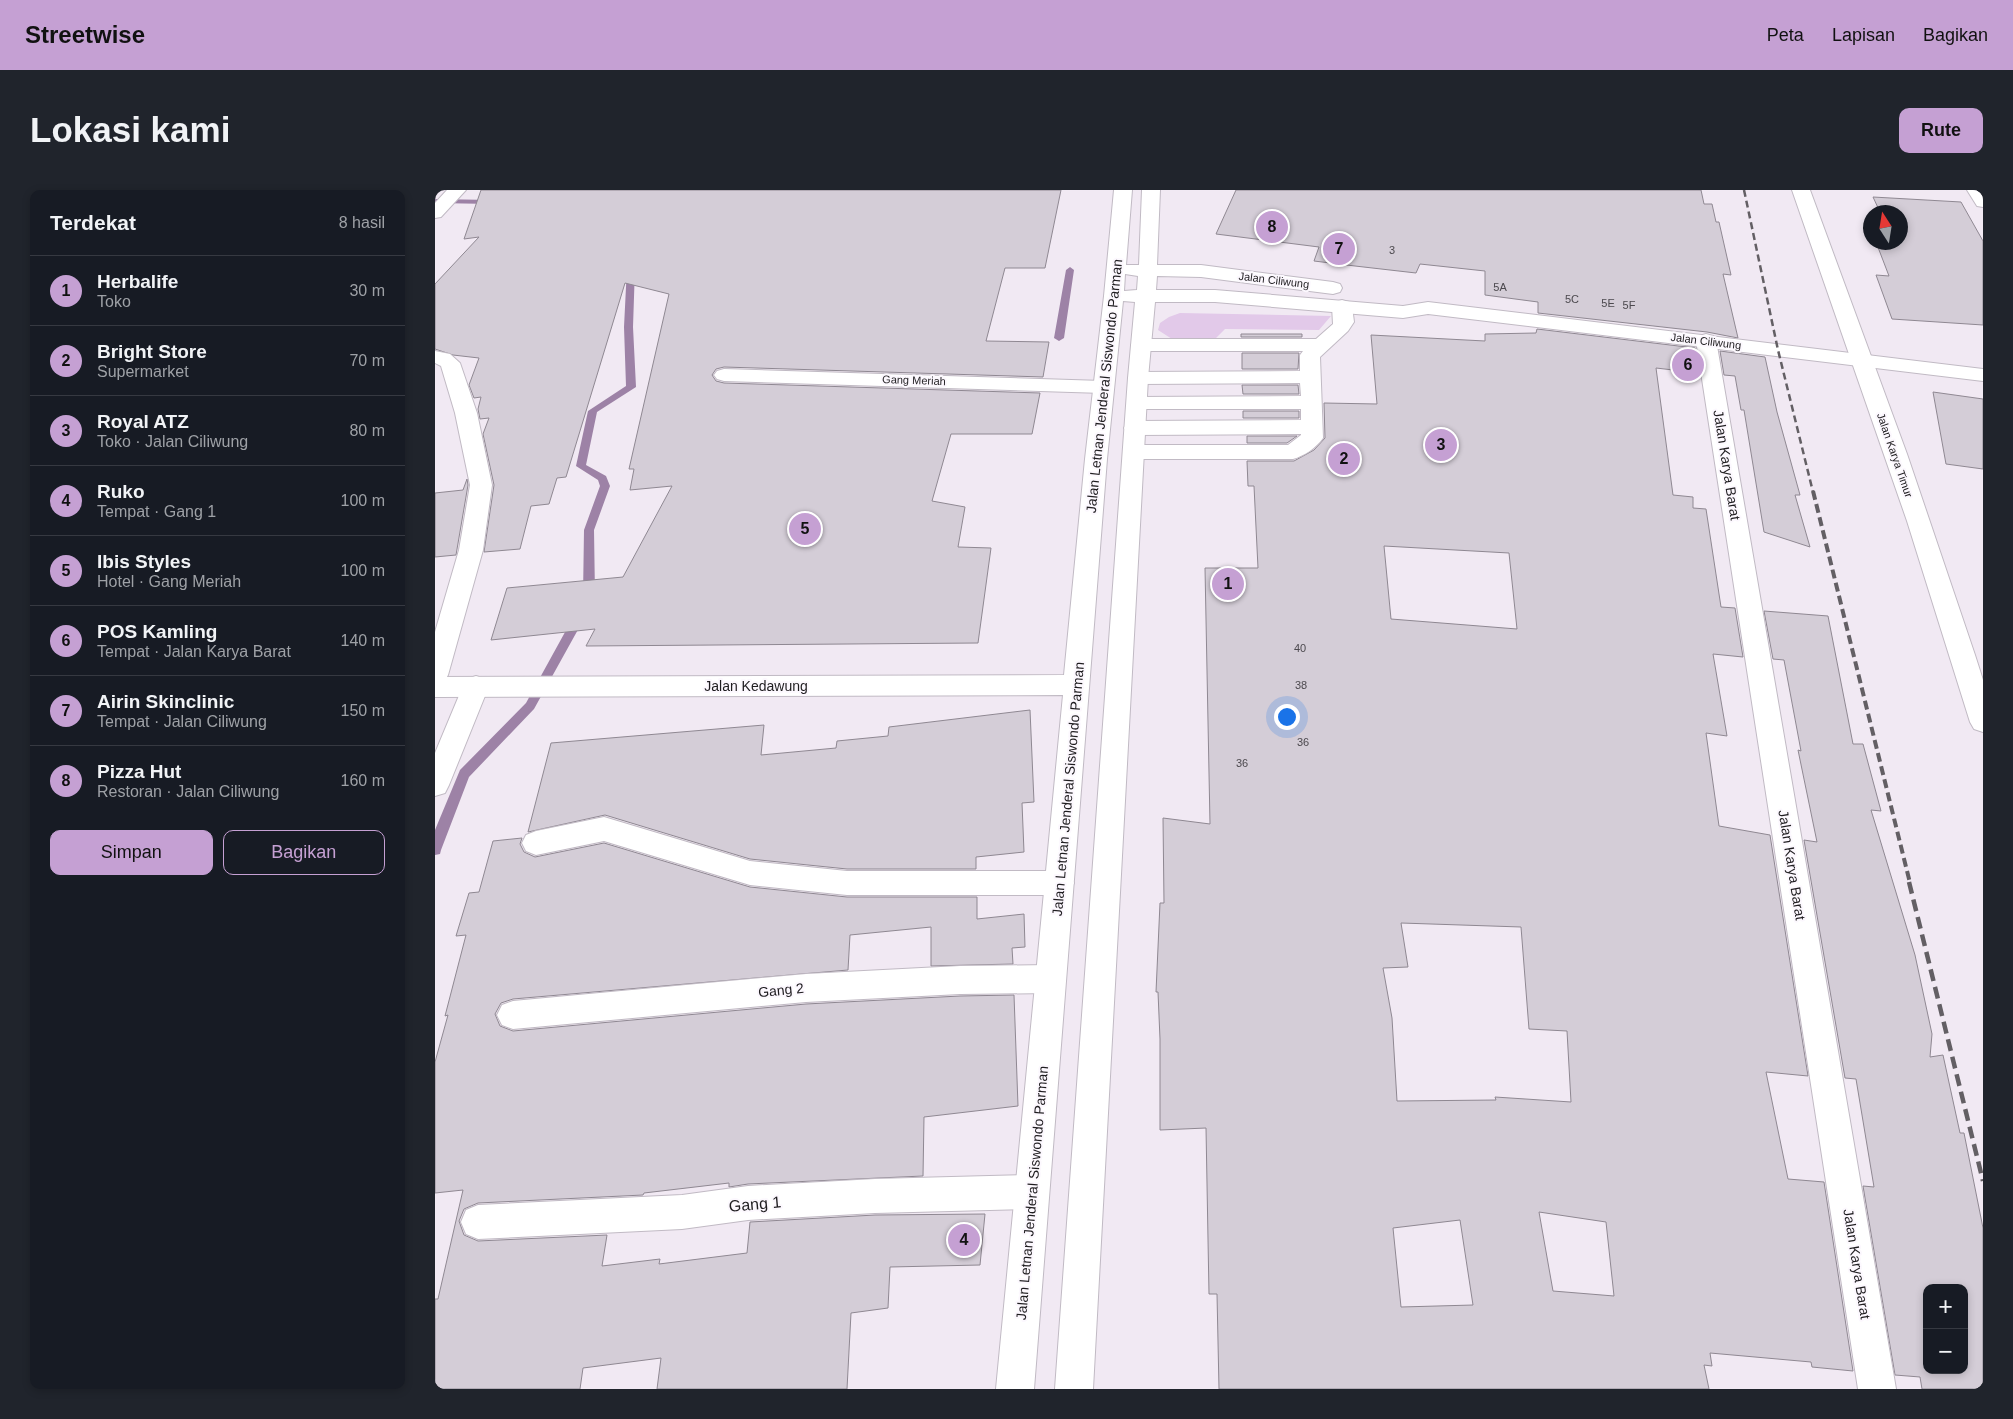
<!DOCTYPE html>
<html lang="id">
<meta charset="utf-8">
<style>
:root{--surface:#171b24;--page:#20242c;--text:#f1f3f6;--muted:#9ea1a6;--line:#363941;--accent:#c5a0d3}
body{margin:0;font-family:Arial,sans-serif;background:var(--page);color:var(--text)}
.controls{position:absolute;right:15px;bottom:15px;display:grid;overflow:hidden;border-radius:10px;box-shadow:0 2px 8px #0003}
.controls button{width:45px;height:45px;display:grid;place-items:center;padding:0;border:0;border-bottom:1px solid var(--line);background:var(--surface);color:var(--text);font:25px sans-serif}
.compass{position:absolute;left:1428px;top:15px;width:45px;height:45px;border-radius:50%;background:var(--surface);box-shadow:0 2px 8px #0003;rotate:348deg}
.you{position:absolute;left:851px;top:526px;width:18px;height:18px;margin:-12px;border:4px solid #fff;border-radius:50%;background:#1a73e8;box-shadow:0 0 0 8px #1a73e833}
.badge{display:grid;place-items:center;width:32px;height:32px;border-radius:50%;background:var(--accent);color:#111;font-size:16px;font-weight:700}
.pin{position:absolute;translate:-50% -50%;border:2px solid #fff;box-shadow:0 1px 5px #0006}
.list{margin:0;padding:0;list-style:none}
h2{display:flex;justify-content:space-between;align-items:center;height:65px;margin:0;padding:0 20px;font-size:21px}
h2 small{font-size:16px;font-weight:400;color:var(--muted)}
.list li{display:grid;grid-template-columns:32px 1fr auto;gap:15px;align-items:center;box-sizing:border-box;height:70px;padding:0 20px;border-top:1px solid var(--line)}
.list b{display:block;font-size:19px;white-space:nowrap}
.list p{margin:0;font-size:16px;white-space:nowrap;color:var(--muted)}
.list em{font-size:16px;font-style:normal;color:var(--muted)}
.actions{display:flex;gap:10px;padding:15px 20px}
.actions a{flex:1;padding:11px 0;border:1px solid var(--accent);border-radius:10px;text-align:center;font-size:18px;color:var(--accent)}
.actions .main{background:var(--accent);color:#111}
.map{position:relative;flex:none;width:1548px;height:1199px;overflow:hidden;border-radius:10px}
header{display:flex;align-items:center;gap:30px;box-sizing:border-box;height:70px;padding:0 25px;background:var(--accent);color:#111}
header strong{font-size:24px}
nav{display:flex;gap:28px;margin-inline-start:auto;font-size:18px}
.intro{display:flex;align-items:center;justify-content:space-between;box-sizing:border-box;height:120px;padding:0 30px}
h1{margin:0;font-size:35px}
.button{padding:12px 22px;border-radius:10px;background:var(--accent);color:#111;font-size:18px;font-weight:700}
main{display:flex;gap:30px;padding:0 30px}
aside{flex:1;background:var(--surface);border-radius:10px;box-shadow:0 2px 8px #0003}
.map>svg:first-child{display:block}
.green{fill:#e2c9e9}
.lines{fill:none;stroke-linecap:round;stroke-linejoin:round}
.stream{fill:#9d82a6;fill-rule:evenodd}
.building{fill:#d4cdd7;stroke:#8f8892;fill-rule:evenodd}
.minor-casing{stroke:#c1bac4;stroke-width:2}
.major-casing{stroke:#c1bac4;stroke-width:2}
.minor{fill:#fff;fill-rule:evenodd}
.major{fill:#fff;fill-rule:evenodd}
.rail-far2{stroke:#635f64;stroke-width:2.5;stroke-dasharray:7 4;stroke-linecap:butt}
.rail-far1{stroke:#635f64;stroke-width:4;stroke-dasharray:9 4.5;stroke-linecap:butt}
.rail{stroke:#635f64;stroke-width:4.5;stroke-dasharray:12 6;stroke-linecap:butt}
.labels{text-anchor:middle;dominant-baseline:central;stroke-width:4;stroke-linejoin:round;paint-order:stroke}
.number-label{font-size:11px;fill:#4c494e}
.far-street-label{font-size:11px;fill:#1f1d20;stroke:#fcf8fe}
.street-label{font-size:14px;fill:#1f1d20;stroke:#fcf8fe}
.near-street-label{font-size:16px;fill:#1f1d20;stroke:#fcf8fe}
</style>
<header>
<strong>Streetwise</strong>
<nav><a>Peta</a><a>Lapisan</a><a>Bagikan</a></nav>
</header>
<div class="intro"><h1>Lokasi kami</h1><a class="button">Rute</a></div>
<main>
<aside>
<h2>Terdekat<small>8 hasil</small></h2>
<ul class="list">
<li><span class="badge">1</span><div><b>Herbalife</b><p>Toko</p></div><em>30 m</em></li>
<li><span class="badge">2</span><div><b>Bright Store</b><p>Supermarket</p></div><em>70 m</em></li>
<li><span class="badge">3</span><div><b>Royal ATZ</b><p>Toko · Jalan Ciliwung</p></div><em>80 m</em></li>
<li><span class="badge">4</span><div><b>Ruko</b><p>Tempat · Gang 1</p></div><em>100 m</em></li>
<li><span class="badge">5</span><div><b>Ibis Styles</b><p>Hotel · Gang Meriah</p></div><em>100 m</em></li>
<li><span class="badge">6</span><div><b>POS Kamling</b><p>Tempat · Jalan Karya Barat</p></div><em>140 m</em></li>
<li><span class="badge">7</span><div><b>Airin Skinclinic</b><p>Tempat · Jalan Ciliwung</p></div><em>150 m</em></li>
<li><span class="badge">8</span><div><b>Pizza Hut</b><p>Restoran · Jalan Ciliwung</p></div><em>160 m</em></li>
</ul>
<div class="actions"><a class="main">Simpan</a><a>Bagikan</a></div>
</aside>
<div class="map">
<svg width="1548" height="1199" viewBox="0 0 1548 1199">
<rect width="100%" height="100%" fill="#f1e9f3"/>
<path class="green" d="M745,123L896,126L884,140L790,139L780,149H737L723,140L725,133L734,127Z"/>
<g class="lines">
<path class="stream" d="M0,9L57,10L61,12L57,14L0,13Z
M196,74L200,77L198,137L201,197L162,222L151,275L171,286L175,296L159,340L160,406L154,410L148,406L149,340L165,296L163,290L141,276L153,221L191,196L189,137L192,77Z
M635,77L639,80L629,148L624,151L619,148L631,80Z
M144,423L150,427L99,519L34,587L6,660L5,664L0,665V640L25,580L91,513L140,424Z"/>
</g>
<path class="building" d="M46,0H626L610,78H570L551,151L614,152L608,187L289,177L281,179L277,185L281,191L289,193L605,203L597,244H516L497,311L530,317L523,357L556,358L543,453L151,456L160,439L56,450L72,398L188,387L237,296L195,300L199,279H194L234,104L190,93L131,287L122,288L114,314L96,316L85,359L49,362L59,295L48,244L54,228L45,229L43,219L46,207L39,208L34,195L44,168L18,165L0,159V94L44,47L29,49Z
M801,0H1266L1269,14H1277L1281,32H1284L1296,85L1288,84L1303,148L1272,142L1103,123V112L1050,105V81L985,74L981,83L920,76L879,71L884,57L781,44Z
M1438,7L1526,12L1548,51V135L1457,129L1441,85L1454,86L1441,52H1466V22H1445Z
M1102,139L1260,158L1264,183L1221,178L1238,305L1258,307V318L1271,319L1286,417L1300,418L1308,467L1278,464L1292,546L1271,543L1284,636L1335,645L1373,886L1331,882L1353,989L1389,992L1418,1181L1377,1177L1376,1172L1275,1163L1277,1176L1269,1175L1274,1199H784L782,1104H774L771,938L725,940V849L723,802H721L725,713H729L728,628L775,634L770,378H823L819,296H813L812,271H859L879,260L890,248L889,213L942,214L936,145L1050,151V144L1101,143ZM949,356L1074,363L1082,439L956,429ZM966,733L1086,737L1094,839L1132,841L1136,912L1060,907L1061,910L962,911L957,828L948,778L973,777ZM1104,1022L1171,1032L1179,1106L1118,1101ZM1025,1030L1038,1115L966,1117L958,1038Z
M806,144H867V147H806Z
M1285,161L1330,167L1342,222L1365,305H1360L1375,357L1329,342L1309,220H1306L1300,186L1289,185Z
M807,163H864L863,179H807Z
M807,195H863L864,204H808Z
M1498,202L1548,209V279L1511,274Z
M808,221H864V228H808Z
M812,246H862L852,253H812Z
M32,289L33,295L21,365L0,367V303L28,300Z
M1329,421L1393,426L1418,554H1428L1446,621L1436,620L1480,765L1497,844L1495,867L1508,865L1525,943H1529L1548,1038V1199H1487L1485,1187L1460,1185L1428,996L1439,997L1421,889L1410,888L1369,650L1382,652L1363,560L1366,561L1349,470L1338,469ZM1492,1098H1529V1180H1492Z
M595,520L599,612L587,613L589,662L541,667V679H412L315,669L170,625L93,642L116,553L329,535L326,565L401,558L402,551L453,546L454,537Z
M87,648L85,654L89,662L100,667L169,653L315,697L412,707H542V729L589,724L590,757L577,758L578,774L496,776V737L415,745L413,780L78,809L66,813L60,824L65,836L78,841L371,814L525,806L579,805L583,916L489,927L488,986L313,994L294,997V993L209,1003L208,1005L43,1013L29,1019L24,1031L29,1045L43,1051L172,1045L167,1076L225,1069L224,1074L312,1063L315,1032L440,1025L550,1024L545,1075L455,1077L453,1118L416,1123L412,1199H222L226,1168L148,1178L145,1199H0V1109H3L28,1000L0,1003V872L13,825L10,826L31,745L21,746L34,703L44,702L58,651Z"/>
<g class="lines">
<defs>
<path id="minor" d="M12,0H31L6,27L0,28V13Z
M1357,0H1375L1472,264L1540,465L1548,490V542L1539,539L1535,532L1472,331Z
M1532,0H1548V17L1542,16Z
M907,110L914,112L917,116L919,132L913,141L885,167L888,248C881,258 869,266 858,269H699L691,267L688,262L691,257L699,255H853L866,245V244L700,245L692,243L689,238L692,233L700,231L866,230V219H702L695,218L692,213L695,208L702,207L866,206L865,193L703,194L696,192L693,188L696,184L703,182L865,181V165L868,161H706L699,159L696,155L699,151L706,149H881L898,134L897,116L900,112Z
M1271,144L1278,146L1281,150L1461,1199H1423L1261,150L1264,146Z
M0,161L15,164L25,173L42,223L57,295L48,360L13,485L9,492L0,495V442L24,360L35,295L20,223L6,176L0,173Z
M289,179L668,191L675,193L678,197L675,201L668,203L289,191L282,189L279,185L282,181Z
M41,486L50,489L54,496L14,595L10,603L0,606V563L28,496L32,489Z
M169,627L315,671L412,681H624L634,684L639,693L634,702L624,705H412L315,695L169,651L101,665L91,661L87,653L91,645L101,641Z
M615,775L626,779L630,789L626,799L615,803L525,804L371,812L78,839L67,835L62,825L67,815L78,811L371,784L525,776Z
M597,985L609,990L614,1002L609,1014L597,1019L440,1023L313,1030L247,1039L43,1049L31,1044L26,1032L31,1020L43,1015L247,1005L313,996L440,989Z"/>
<path id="major" d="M679,0H697L691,75H704L707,0H725L722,75H766L898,92L905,94L907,98L905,102L898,104L766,87L722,86L721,100H780L968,116L993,112L1548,179V191L993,124L968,128L780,112H720L713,188L658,1199H620L693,188L700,112L688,111L672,269L599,1199H561L628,505L0,507V487L629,485L650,269L669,106ZM690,84L703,86L702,100L689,101Z"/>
</defs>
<use href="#minor" class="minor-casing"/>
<use href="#major" class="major-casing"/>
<use href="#minor" class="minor"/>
<use href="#major" class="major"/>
<path class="rail-far2" d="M1309,0L1343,160L1378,302"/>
<path class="rail-far1" d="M1378,301L1475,693"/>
<path class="rail" d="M1474,692L1548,991"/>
</g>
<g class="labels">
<g class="number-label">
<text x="957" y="60">3</text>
<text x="1065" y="97">5A</text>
<text x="1137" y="109">5C</text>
<text x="1173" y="113">5E</text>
<text x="1194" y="115">5F</text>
<text x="865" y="458">40</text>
<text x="866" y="495">38</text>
<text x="868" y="552">36</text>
<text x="807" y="573">36</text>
</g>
<g class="far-street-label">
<text transform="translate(839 90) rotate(7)">Jalan Ciliwung</text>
<text transform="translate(1271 151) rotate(7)">Jalan Ciliwung</text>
<text transform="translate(479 190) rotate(2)">Gang Meriah</text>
<text transform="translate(1460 265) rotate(71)">Jalan Karya Timur</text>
</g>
<g class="street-label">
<text transform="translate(669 196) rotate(-84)">Jalan Letnan Jenderal Siswondo Parman</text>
<text transform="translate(1292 275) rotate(81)">Jalan Karya Barat</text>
<text x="321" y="496">Jalan Kedawung</text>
<text transform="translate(633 599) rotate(-85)">Jalan Letnan Jenderal Siswondo Parman</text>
<text transform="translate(1357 675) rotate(81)">Jalan Karya Barat</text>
<text transform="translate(346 800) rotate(-6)">Gang 2</text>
<text transform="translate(597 1003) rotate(-85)">Jalan Letnan Jenderal Siswondo Parman</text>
<text transform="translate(1422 1074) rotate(81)">Jalan Karya Barat</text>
</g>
<g class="near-street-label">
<text transform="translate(320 1014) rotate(-5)">Gang 1</text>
</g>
</g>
</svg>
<div class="controls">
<button>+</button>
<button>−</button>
</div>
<svg class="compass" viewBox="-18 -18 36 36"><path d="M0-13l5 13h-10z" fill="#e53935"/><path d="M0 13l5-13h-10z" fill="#9ea1a6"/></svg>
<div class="you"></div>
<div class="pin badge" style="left:793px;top:394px">1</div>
<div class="pin badge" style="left:909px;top:269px">2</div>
<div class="pin badge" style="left:1006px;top:255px">3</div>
<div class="pin badge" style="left:529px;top:1050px">4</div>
<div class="pin badge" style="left:370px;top:339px">5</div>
<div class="pin badge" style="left:1253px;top:175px">6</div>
<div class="pin badge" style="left:904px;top:59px">7</div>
<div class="pin badge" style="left:837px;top:37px">8</div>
</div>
</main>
